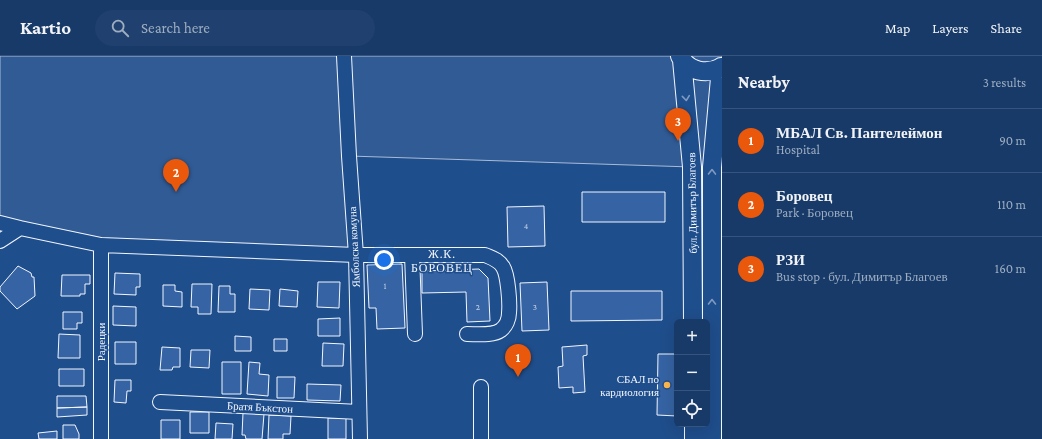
<!DOCTYPE html>
<meta charset="utf-8">
<style>
:root{--surface:#173a69;--page:#20416f;--text:#f1f3f6;--muted:#9eadc0;--line:#36547d;--accent:#ea580c}
body{margin:0;font-family:"Crimson Pro",serif;background:var(--page);color:var(--text)}
.controls{position:absolute;right:12px;bottom:12px;display:grid;overflow:hidden;border-radius:6px;box-shadow:0 4px 16px #0002}
.controls button{width:36px;height:36px;display:grid;place-items:center;padding:0;border:0;border-bottom:1px solid var(--line);background:var(--surface);color:var(--text);font:20px sans-serif}
.you{position:absolute;left:384px;top:204px;width:14px;height:14px;margin:-10px;border:3px solid #fff;border-radius:50%;background:#1a73e8;box-shadow:0 0 0 6px #1a73e833}
.badge{display:grid;place-items:center;width:26px;height:26px;border-radius:50%;background:var(--accent);color:#fff;font-size:13px;font-weight:700}
.pin{position:absolute;translate:-50% -33px;filter:drop-shadow(0 1px 2px #0008)}
.pin::after{content:'';position:absolute;top:21px;width:14px;height:12px;background:inherit;clip-path:polygon(0 0,100% 0,50% 100%)}
.list{margin:0;padding:0;list-style:none}
h2{display:flex;justify-content:space-between;align-items:center;height:52px;margin:0;padding:0 16px;font-size:17px}
h2 small{font-size:13px;font-weight:400;color:var(--muted)}
.list li{display:grid;grid-template-columns:26px 1fr auto;gap:12px;align-items:center;box-sizing:border-box;height:64px;padding:0 16px;border-top:1px solid var(--line)}
.list b{display:block;font-size:15px;white-space:nowrap}
.list p{margin:0;font-size:13px;white-space:nowrap;color:var(--muted)}
.list em{font-size:13px;font-style:normal;color:var(--muted)}
.icon{flex:none;width:22px;height:22px;fill:none;stroke:currentColor;stroke-width:2;stroke-linecap:round;stroke-linejoin:round}
.map{position:relative;flex:none;width:722px;height:383px;overflow:hidden}
header{display:flex;align-items:center;gap:24px;box-sizing:border-box;height:56px;padding:0 20px;background:var(--surface);border-bottom:1px solid var(--line)}
header strong{font-size:19px}
nav{display:flex;gap:22px;margin-inline-start:auto;font-size:14px}
.search{width:280px;height:36px;background:var(--page);display:flex;align-items:center;gap:10px;box-sizing:border-box;padding:0 14px;border-radius:22px;color:var(--muted);font-size:15px}
main{display:flex}
aside{flex:1;background:var(--surface)}
.map>svg:first-child{display:block}
.built{fill:#305b95;stroke:#a8bbd7}
.building{fill:#3563a3;stroke:#f2f6ff}
.lines{fill:none;stroke-linecap:round;stroke-linejoin:round}
.minor-casing{stroke:#f2f6ff;stroke-width:16}
.major-casing{stroke:#f2f6ff;stroke-width:20}
.minor{stroke:#1f4e8c;stroke-width:14}
.major{stroke:#1f4e8c;stroke-width:18}
.oneway{stroke:#7e9ac0}
.poi-dot{fill:#ffb74d;stroke:#1f4e8c;stroke-width:1.5}
.labels{text-anchor:middle;dominant-baseline:central;stroke-width:3;stroke-linejoin:round;paint-order:stroke}
.number-label{font-size:9px;fill:#c3d1e8}
.street-label{font-size:11px;fill:#f2f6ff;stroke:#1f4e8c}
.poi-label{font-size:11px;fill:#f2f6ff;stroke:#1f4e8c;text-anchor:end}
.neighbourhood-label{font-size:12px;letter-spacing:1px;fill:#f2f6ff;stroke:#1f4e8c}
</style>
<header>
<strong>Kartio</strong>
<div class="search"><svg class="icon" aria-label="search" viewBox="0 0 24 24"><circle cx="10" cy="10" r="6"/><path d="M15 15l6 6"/></svg>Search here</div>
<nav><a>Map</a><a>Layers</a><a>Share</a></nav>
</header>
<main>
<div class="map">
<svg width="722" height="383" viewBox="0 0 722 383">
<rect width="100%" height="100%" fill="#1f4e8c"/>
<path class="built" d="M0,0H722L707,368V266H693L692,111L349,100L356,199L101,189L21,172L0,185Z"/>
<path class="building" d="M582,136H665V166H582Z
M544,150L545,190L508,191L507,151Z
M402,208L405,272L377,273L376,252H369L367,209Z
M18,210L31,217L32,221H34L35,240L17,253L0,235V231Z
M479,213L488,222L490,265L467,266L466,236L422,237V215Z
M115,217L140,218V231H136V239L114,238Z
M62,219H90V228H85V238H80V240H61Z
M318,226H340L339,252L317,251Z
M547,226L549,274L522,275L520,227Z
M192,228H212L211,258H198V251H191Z
M163,229H175V235L182,236V251L163,250Z
M219,230H230V238H235V256H218Z
M250,233L270,234L269,254L249,253Z
M280,233L298,235L297,251L279,250Z
M571,235H662V264L571,265Z
M113,250L136,251V270L113,269Z
M63,256H82V267H77V273H63Z
M340,262V280H318V263Z
M59,278L80,279V302H58Z
M235,280L251,281V295H235Z
M274,283H287V295H274Z
M115,286H136V308H115Z
M323,287L344,288L343,310H322Z
M587,289V299L583,300L585,336L573,337V331L559,332L558,311L563,310L562,291Z
M162,291L180,292V311H173L172,314H160Z
M191,294H210L209,312L190,311Z
M658,298H677V360L657,359Z
M222,306H241V338H222Z
M249,306L260,307L259,318L269,319L268,340L247,338Z
M59,313H84V330H59Z
M277,321H295L294,342H277Z
M115,324H131V335H127L126,347L114,346Z
M307,328L341,329L340,345L307,344Z
M57,340H86L87,351L57,352Z
M87,351V359L57,361V352Z
M190,356H209V377H190Z
M243,357L264,358L262,383H246L245,379H242Z
M269,359L291,360L290,378H283V383H268Z
M328,362H346V383H328Z
M161,364H180V383H161Z
M216,367L233,368L232,383H215Z
M63,369H75L79,378V383H63Z
M57,375V383H39L38,377Z"/>
<g class="lines">
<defs>
<path id="minor" d="M344,0L349,100L356,199L360,383
M0,167L20,172
M0,185L20,172L101,189L356,199H485C492,202 499,204 503,211C508,219 510,247 509,257C509,263 506,270 501,274C493,280 477,278 467,278
M412,199L415,278
M160,346L359,356
M101,383V189
M481,383V331"/>
<path id="major" d="M680,0C688,16 707,19 722,11
M682,4L692,111L693,266
M694,368V383
M712,383V111L721,11"/>
</defs>
<use href="#minor" class="minor-casing"/>
<use href="#major" class="major-casing"/>
<use href="#minor" class="minor"/>
<use href="#major" class="major"/>
</g>
<defs><path id="oneway-chevron" d="M-2-3.5L2.5 0L-2 3.5" fill="none" stroke-width="1.6" stroke-linecap="round" stroke-linejoin="round"/></defs>
<g class="oneway">
<use href="#oneway-chevron" transform="translate(686 42) rotate(84)"/>
<use href="#oneway-chevron" transform="translate(712 116) rotate(-89)"/>
<use href="#oneway-chevron" transform="translate(712 246) rotate(-90)"/>
</g>
<circle class="poi-dot" cx="667" cy="329" r="4"/>
<g class="labels">
<g class="number-label">
<text x="526" y="170">4</text>
<text x="385" y="230">1</text>
<text x="478" y="251">2</text>
<text x="535" y="251">3</text>
</g>
<g class="street-label">
<text transform="translate(692 147) rotate(-91)">бул. Димитър Благоев</text>
<text transform="translate(354 191) rotate(-93)">Ямболска комуна</text>
<text transform="translate(101 286) rotate(-90)">Радецки</text>
<text transform="translate(260 351) rotate(3)">Братя Бъкстон</text>
</g>
<g class="poi-label">
<text x="659" y="323">СБАЛ по<tspan x="659" dy="13">кардиология</tspan></text>
</g>
<g class="neighbourhood-label">
<text x="442" y="198">Ж.К.<tspan x="442" dy="14">БОРОВЕЦ</tspan></text>
</g>
</g>
</svg>
<div class="controls">
<button>+</button>
<button>−</button>
<button><svg class="icon" aria-label="locate" viewBox="0 0 24 24"><circle cx="12" cy="12" r="6"/><path d="M12 2v4M12 18v4M2 12h4M18 12h4"/></svg></button>
</div>
<div class="you"></div>
<div class="pin badge" style="left:518px;top:321px">1</div>
<div class="pin badge" style="left:176px;top:136px">2</div>
<div class="pin badge" style="left:678px;top:85px">3</div>
</div>
<aside>
<h2>Nearby<small>3 results</small></h2>
<ul class="list">
<li><span class="badge">1</span><div><b>МБАЛ Св. Пантелеймон</b><p>Hospital</p></div><em>90 m</em></li>
<li><span class="badge">2</span><div><b>Боровец</b><p>Park · Боровец</p></div><em>110 m</em></li>
<li><span class="badge">3</span><div><b>РЗИ</b><p>Bus stop · бул. Димитър Благоев</p></div><em>160 m</em></li>
</ul>
</aside>
</main>
